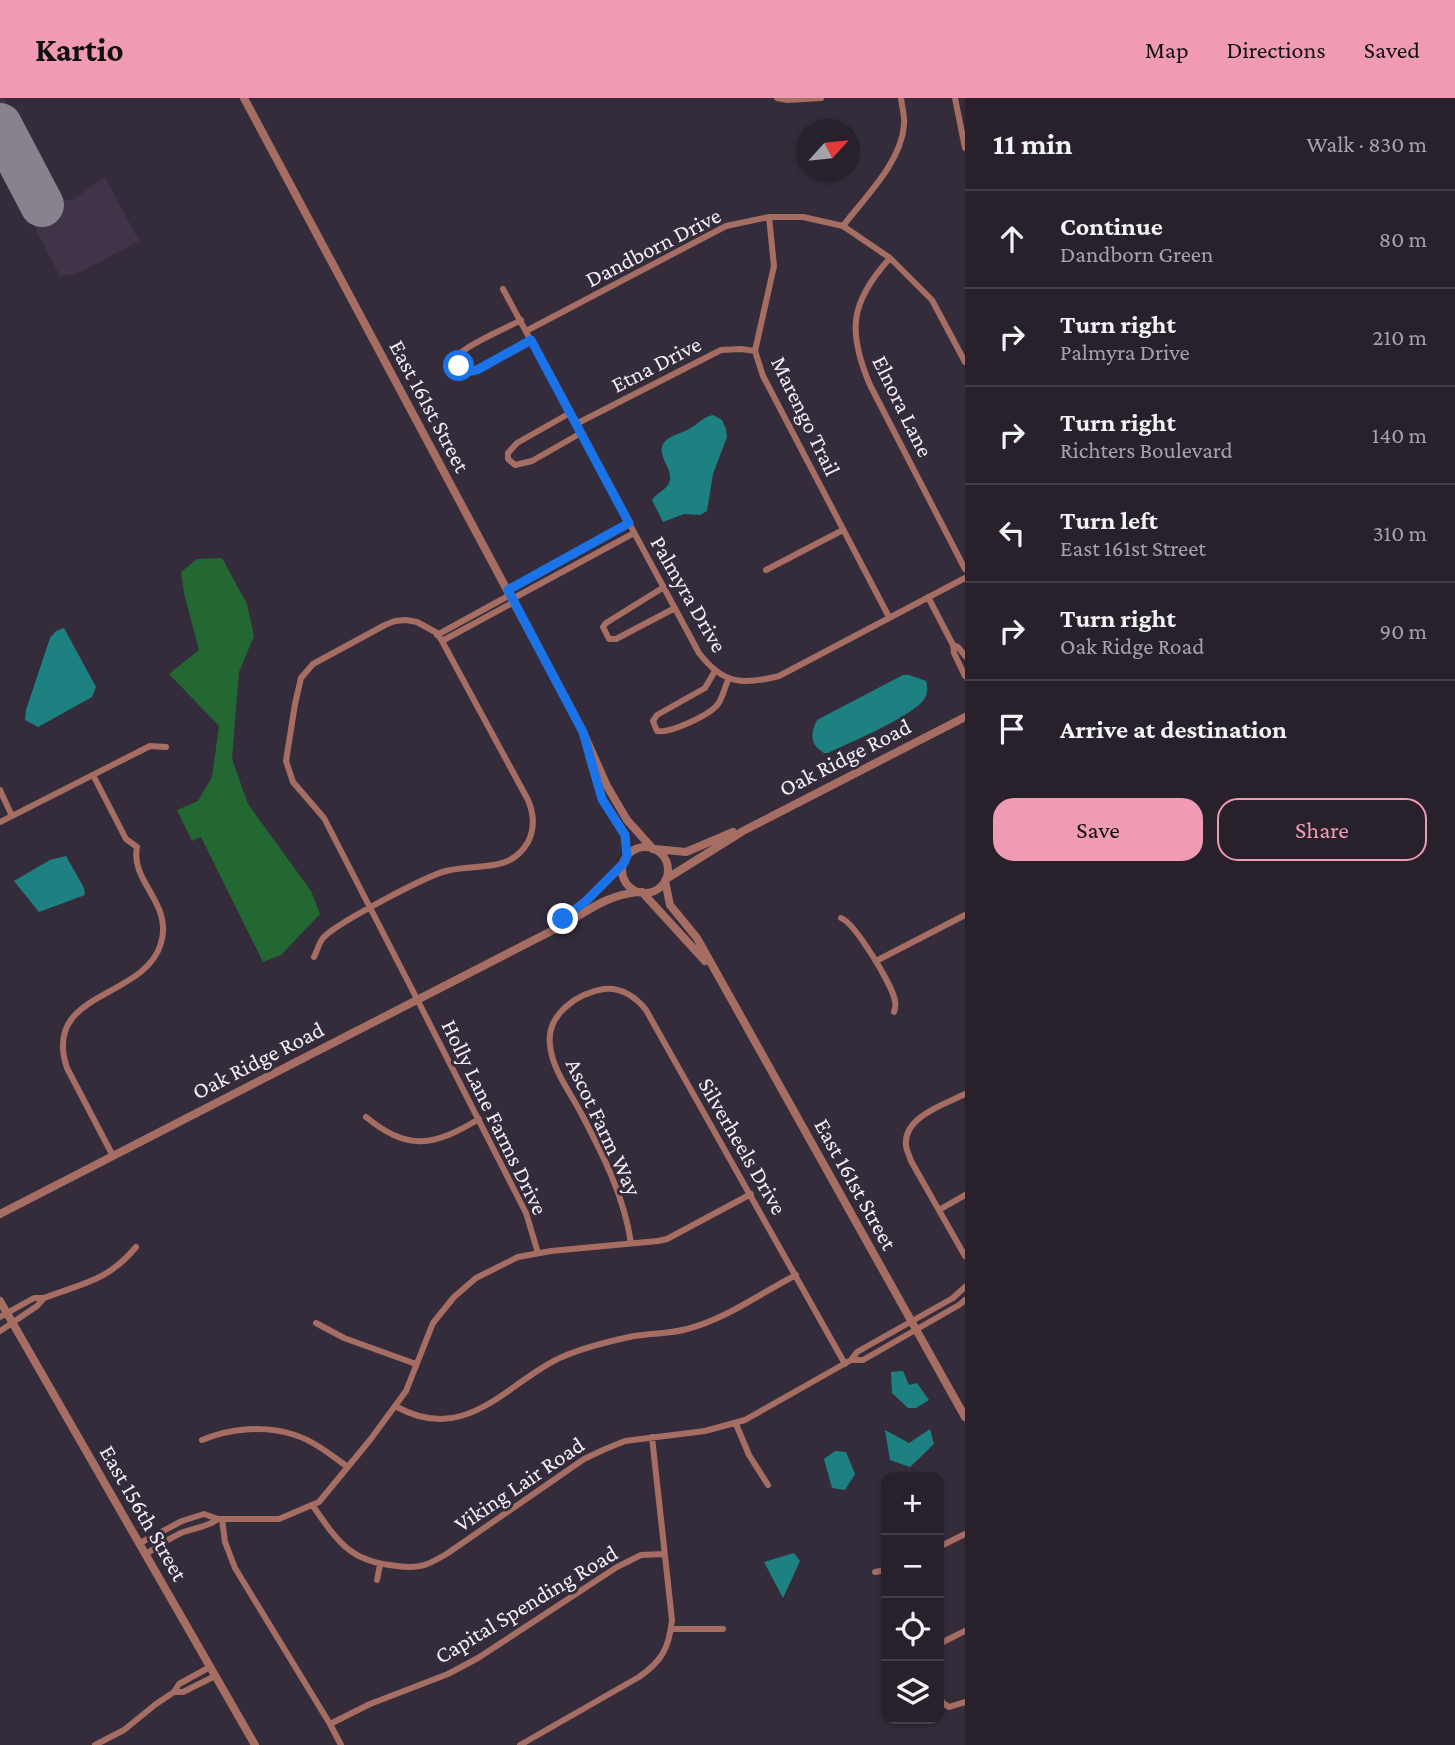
<!DOCTYPE html>
<meta charset="utf-8">
<style>
:root{--surface:#28212c;--page:#342e38;--text:#f1f3f6;--muted:#a5a3a9;--line:#443e48;--accent:#f09ab4}
body{margin:0;font-family:"Crimson Pro",serif;background:var(--page);color:var(--text)}
.controls{position:absolute;right:21px;bottom:21px;display:grid;overflow:hidden;border-radius:14px;box-shadow:0 2px 5px #0004}
.controls button{width:63px;height:63px;display:grid;place-items:center;padding:0;border:0;border-bottom:2px solid var(--line);background:var(--surface);color:var(--text);font:35px sans-serif}
.compass{position:absolute;left:797px;top:21px;width:63px;height:63px;border-radius:50%;background:var(--surface);box-shadow:0 2px 5px #0004;rotate:63deg}
.stop{position:absolute;width:21px;height:21px;margin:-16px;border:5px solid #1a73e8;border-radius:50%;background:#fff}
.stop.end{background:#1a73e8;border-color:#fff;box-shadow:0 2px 7px #0008}
.list{margin:0;padding:0;list-style:none}
h2{display:flex;justify-content:space-between;align-items:center;height:91px;margin:0;padding:0 28px;font-size:30px}
h2 small{font-size:23px;font-weight:400;color:var(--muted)}
.list li{display:grid;grid-template-columns:46px 1fr auto;gap:21px;align-items:center;box-sizing:border-box;height:98px;padding:0 28px;border-top:2px solid var(--line)}
.list b{display:block;font-size:26px;white-space:nowrap}
.list p{margin:0;font-size:23px;white-space:nowrap;color:var(--muted)}
.list em{font-size:23px;font-style:normal;color:var(--muted)}
.actions{display:flex;gap:14px;padding:21px 28px}
.actions a{flex:1;padding:16px 0;border:2px solid var(--accent);border-radius:21px;text-align:center;font-size:24px;color:var(--accent)}
.actions .main{background:var(--accent);color:#111}
.icon{flex:none;width:38px;height:38px;fill:none;stroke:currentColor;stroke-width:2;stroke-linecap:round;stroke-linejoin:round}
.map{position:relative;flex:none;width:965px;height:1647px;overflow:hidden}
header{display:flex;align-items:center;gap:42px;box-sizing:border-box;height:98px;padding:0 35px;background:var(--accent);color:#111}
header strong{font-size:33px}
nav{display:flex;gap:38px;margin-inline-start:auto;font-size:24px}
main{display:flex}
aside{flex:1;background:var(--surface)}
.map>svg:first-child{display:block}
.built{fill:#403448}
.forest{fill:#236732}
.water{fill:#1d8182}
.lines{fill:none;stroke-linecap:round;stroke-linejoin:round}
.runway{stroke:#88828e;stroke-width:44}
.minor{stroke:#a66d63;stroke-width:6}
.tertiary{stroke:#a66d63;stroke-width:8}
.route{stroke:#1a73e8;stroke-width:9}
.labels{text-anchor:middle;dominant-baseline:central;stroke-width:6;stroke-linejoin:round;paint-order:stroke}
.street-label{font-size:23px;fill:#f2edf6;stroke:#352c3b}
</style>
<header>
<strong>Kartio</strong>
<nav><a>Map</a><a>Directions</a><a>Saved</a></nav>
</header>
<main>
<div class="map">
<svg width="965" height="1647" viewBox="0 0 965 1647">
<rect width="100%" height="100%" fill="#352c3b"/>
<path class="built" d="M0,0H3L54,98L62,102H73L105,79L139,143L82,173L72,177L60,178L0,61Z"/>
<path class="forest" d="M222,460L247,506L254,538L239,574L232,661L248,706L311,793L320,816L281,857L263,864L201,739L192,743L177,712L198,703L212,679L219,628L169,576L199,552L184,495L181,474L197,461Z"/>
<path class="water" d="M713,317L722,322L726,331L727,339L713,376L707,413L700,417L684,416L663,424L652,402C657,394 668,392 670,382C671,371 664,365 662,355C659,339 679,337 689,331C697,327 703,319 713,317Z
M64,530L96,589L92,599L38,629L25,622L26,612L50,540L56,533Z
M903,577H909L926,583C928,590 928,598 922,604C906,621 851,644 828,655H824C810,647 810,636 817,622Z
M66,758L84,790L85,797L39,814L14,783L50,762Z
M903,1273L909,1287L917,1285L929,1302L916,1310H908L892,1295L891,1274Z
M930,1331L934,1346L910,1369L890,1362L885,1332L909,1345Z
M835,1353L846,1354L855,1376L845,1392L832,1390L824,1361Z
M794,1455L800,1463L783,1500L764,1464Z"/>
<g class="lines">
<path class="runway" d="M0,27L42,107"/>
<path class="minor" d="M777,0L787,2L821,0
M955,0L965,50
M769,119L774,168L755,253L763,278L889,519
M843,128C865,99 901,65 904,27C905,19 902,9 901,0
M890,160C850,204 847,233 870,287L965,471
M503,191L699,555C723,587 744,587 779,578L965,480
M521,222C509,229 468,246 461,255C451,269 466,274 477,272L531,242
M526,233L726,128L769,119H803L843,128L890,160L932,202L965,264
M570,315L517,345L508,355V361L515,367L532,363L581,335
M576,326L721,252L741,251L755,253
M766,472L843,432
M664,489L606,525L603,529L609,541H616L675,510
M507,492L629,425
M928,499L953,547L954,555L965,578
M512,501L634,435
M437,537L510,497
M442,543L514,504
M953,547L958,549L965,558
M715,573L705,590L657,617L653,623L657,633C669,636 710,617 718,606C723,599 725,588 729,580
M93,677L126,741L137,749C130,784 173,805 161,845C145,902 41,892 67,970L113,1058
M0,692L12,718
M0,724L150,648L166,649
M841,820C855,825 893,888 895,903C896,907 895,911 894,914
M314,859C317,853 319,845 323,840C335,826 426,778 446,773C476,765 510,776 528,744C535,730 534,716 528,702L442,543L437,535L417,524L406,522L395,523L385,527L313,566L301,580L295,606L286,663L293,684L324,720L417,901L526,1115L538,1155
M876,863L965,817
M965,996C945,1006 903,1019 906,1047C906,1052 910,1058 911,1063L965,1158
M366,1019C408,1054 434,1048 479,1021
M939,1112L965,1097
M631,1145C624,1098 603,1057 581,1015C570,994 552,971 550,947C546,917 577,895 604,891C621,889 636,899 646,912L845,1266
M0,1219L34,1200H44C83,1185 108,1183 136,1149
M316,1225L344,1240L416,1266
M0,1233L37,1208L44,1200
M851,1262H863L959,1207L965,1202
M395,1308C415,1319 438,1325 461,1318C499,1307 527,1274 562,1259C585,1249 610,1243 634,1238C651,1235 670,1236 687,1231C726,1221 761,1195 796,1177
M736,1326L749,1357L768,1387
M202,1342C231,1330 265,1327 295,1337C314,1343 332,1358 348,1369
M313,1408C338,1444 350,1464 397,1468C405,1469 415,1470 424,1467C432,1465 441,1459 448,1455L584,1361L603,1352L625,1343L705,1333L745,1322L851,1262L857,1254L953,1200L965,1189
M222,1421L225,1444L235,1470L330,1626L341,1647
M140,1445L182,1423L204,1416L218,1421H279L319,1404L370,1342L406,1293L433,1225L454,1199L476,1180L518,1159L551,1153L658,1143L667,1141L751,1096
M939,1449L965,1436
M146,1456C157,1449 168,1441 181,1435C193,1430 208,1429 218,1421
M875,1474L886,1472
M377,1482L380,1467
M671,1531H723
M939,1546L965,1533
M174,1594H183L215,1578
M939,1597L943,1605L949,1609L965,1604
M330,1626L370,1606L448,1576L478,1560L617,1469L641,1457L664,1456
M95,1647L124,1632L156,1606L174,1594L179,1586L210,1569
M520,1647L639,1579C662,1563 669,1550 672,1522L652,1339"/>
<path class="tertiary" d="M244,0L583,634L607,688L627,722L653,751
M589,657L602,701L625,737L627,758
M622 772a23 23 0 1 1 46 0a23 23 0 1 1-46 0Z
M655,751L686,754L733,734
M666,781L743,733L965,619
M665,783L670,807L697,840L965,1319
M642,794L705,863
M556,826L586,803L624,765
M0,1116L563,827C591,811 607,797 639,794
M0,1203L255,1647"/>
</g>
<g class="lines">
<path class="route" d="M459,268C464,275 469,274 477,272L531,242L629,425L508,492L583,634L602,701L625,737L627,758L624,765L586,803L563,821"/>
</g>
<g class="labels">
<g class="street-label">
<text transform="translate(653 149) rotate(-27)">Dandborn Drive</text>
<text transform="translate(656 266) rotate(-27)">Etna Drive</text>
<text transform="translate(430 308) rotate(62)">East 161st Street</text>
<text transform="translate(903 308) rotate(64)">Elnora Lane</text>
<text transform="translate(806 318) rotate(64)">Marengo Trail</text>
<text transform="translate(689 496) rotate(60)">Palmyra Drive</text>
<text transform="translate(845 659) rotate(-27)">Oak Ridge Road</text>
<text transform="translate(258 962) rotate(-27)">Oak Ridge Road</text>
<text transform="translate(495 1019) rotate(64)">Holly Lane Farms Drive</text>
<text transform="translate(604 1029) rotate(65)">Ascot Farm Way</text>
<text transform="translate(743 1048) rotate(60)">Silverheels Drive</text>
<text transform="translate(856 1086) rotate(61)">East 161st Street</text>
<text transform="translate(519 1386) rotate(-34)">Viking Lair Road</text>
<text transform="translate(144 1415) rotate(60)">East 156th Street</text>
<text transform="translate(526 1506) rotate(-31)">Capital Spending Road</text>
</g>
</g>
</svg>
<div class="controls">
<button>+</button>
<button>−</button>
<button><svg class="icon" aria-label="locate" viewBox="0 0 24 24"><circle cx="12" cy="12" r="6"/><path d="M12 2v4M12 18v4M2 12h4M18 12h4"/></svg></button>
<button><svg class="icon" aria-label="layers" viewBox="0 0 24 24"><path d="M12 4l9 5-9 5-9-5zM3 14l9 5 9-5"/></svg></button>
</div>
<svg class="compass" viewBox="-18 -18 36 36"><path d="M0-13l5 13h-10z" fill="#e53935"/><path d="M0 13l5-13h-10z" fill="#a5a3a9"/></svg>
<div class="stop" style="left:459px;top:268px"></div>
<div class="stop end" style="left:563px;top:821px"></div>
</div>
<aside>
<h2>11 min<small>Walk · 830 m</small></h2>
<ul class="list">
<li><svg class="icon" aria-label="ahead" viewBox="0 0 24 24"><path d="M12 20V5M6 11l6-6 6 6"/></svg><div><b>Continue</b><p>Dandborn Green</p></div><em>80 m</em></li>
<li><svg class="icon" aria-label="right" viewBox="0 0 24 24"><path d="M7 20v-9h11M14 6l5 5-5 5"/></svg><div><b>Turn right</b><p>Palmyra Drive</p></div><em>210 m</em></li>
<li><svg class="icon" aria-label="right" viewBox="0 0 24 24"><path d="M7 20v-9h11M14 6l5 5-5 5"/></svg><div><b>Turn right</b><p>Richters Boulevard</p></div><em>140 m</em></li>
<li><svg class="icon" aria-label="left" viewBox="0 0 24 24"><path d="M17 20v-9H6M10 6l-5 5 5 5"/></svg><div><b>Turn left</b><p>East 161st Street</p></div><em>310 m</em></li>
<li><svg class="icon" aria-label="right" viewBox="0 0 24 24"><path d="M7 20v-9h11M14 6l5 5-5 5"/></svg><div><b>Turn right</b><p>Oak Ridge Road</p></div><em>90 m</em></li>
<li><svg class="icon" aria-label="arrive" viewBox="0 0 24 24"><path d="M6 21V4h12l-3 4 3 4H6"/></svg><div><b>Arrive at destination</b></div></li>
</ul>
<div class="actions"><a class="main">Save</a><a>Share</a></div>
</aside>
</main>
